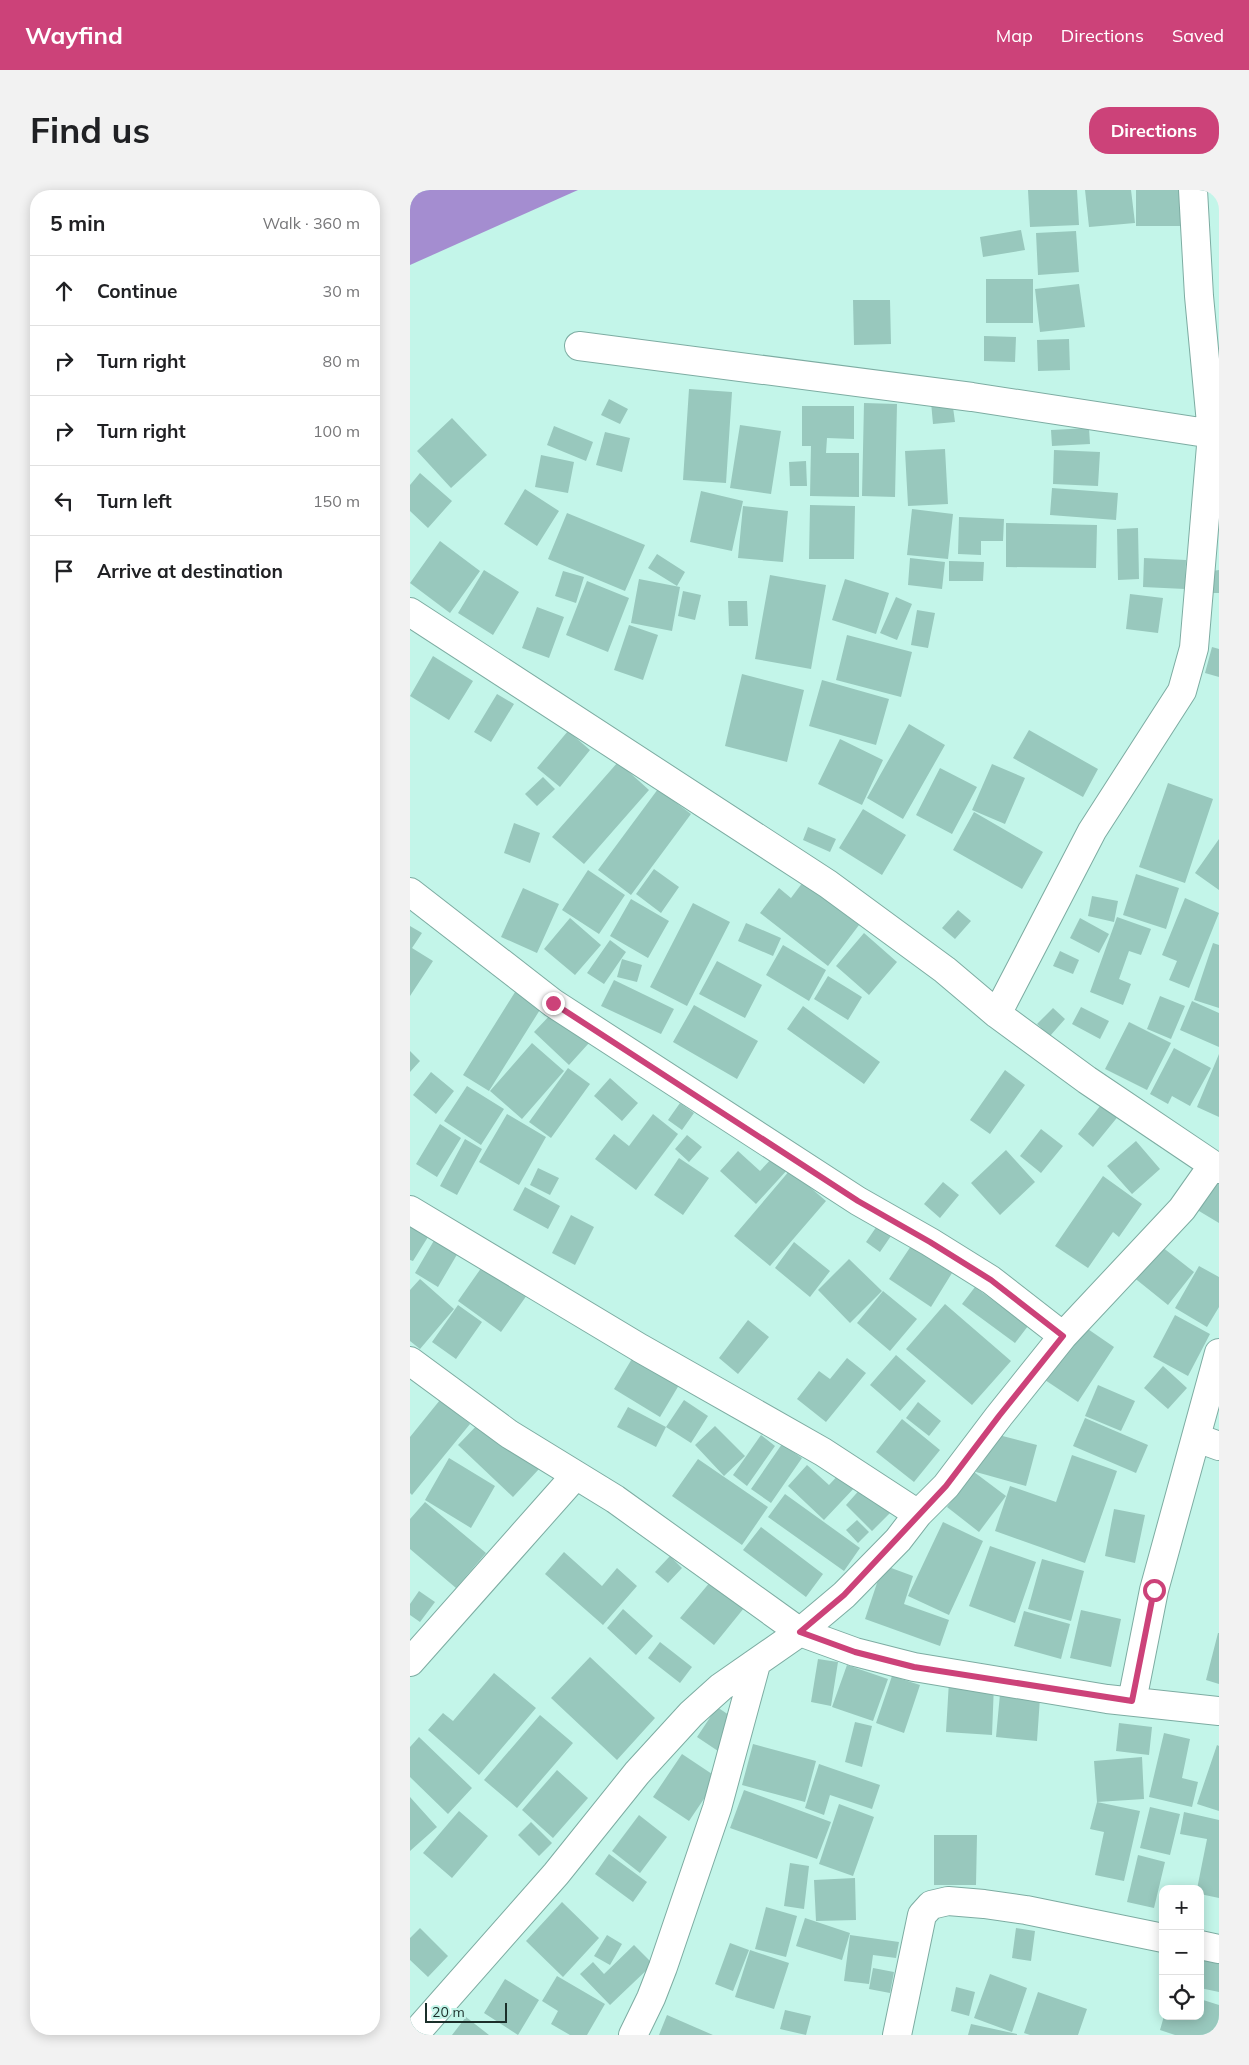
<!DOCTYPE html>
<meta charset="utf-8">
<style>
:root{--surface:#fff;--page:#f2f2f2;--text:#202124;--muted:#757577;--line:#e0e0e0;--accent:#cc4279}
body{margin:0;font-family:Mulish,sans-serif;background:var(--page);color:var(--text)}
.controls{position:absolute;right:15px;bottom:15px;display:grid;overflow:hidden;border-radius:10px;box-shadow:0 2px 12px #0003}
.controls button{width:45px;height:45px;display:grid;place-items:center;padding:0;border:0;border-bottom:1px solid var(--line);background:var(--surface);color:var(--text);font:25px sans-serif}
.scale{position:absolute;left:15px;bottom:12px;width:82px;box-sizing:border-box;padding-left:5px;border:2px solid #1b2f2a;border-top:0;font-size:14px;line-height:18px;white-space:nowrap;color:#1b2f2a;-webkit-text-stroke:4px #c3f5e9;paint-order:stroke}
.stop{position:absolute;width:15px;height:15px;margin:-11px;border:4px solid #cc4279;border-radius:50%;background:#fff}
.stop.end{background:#cc4279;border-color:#fff;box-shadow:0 1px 5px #0008}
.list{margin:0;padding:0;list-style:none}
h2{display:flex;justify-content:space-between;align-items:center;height:65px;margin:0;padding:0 20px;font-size:21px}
h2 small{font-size:16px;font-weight:400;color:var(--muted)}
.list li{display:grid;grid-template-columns:32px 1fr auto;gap:15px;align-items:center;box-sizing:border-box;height:70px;padding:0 20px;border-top:1px solid var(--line)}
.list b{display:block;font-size:19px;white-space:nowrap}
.list em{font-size:16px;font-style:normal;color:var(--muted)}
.icon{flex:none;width:28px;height:28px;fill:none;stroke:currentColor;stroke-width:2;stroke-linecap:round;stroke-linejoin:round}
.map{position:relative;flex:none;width:809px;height:1845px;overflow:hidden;border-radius:20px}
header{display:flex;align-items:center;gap:30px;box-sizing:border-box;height:70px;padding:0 25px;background:var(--accent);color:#fff}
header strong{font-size:24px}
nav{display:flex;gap:28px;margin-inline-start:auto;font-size:18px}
.intro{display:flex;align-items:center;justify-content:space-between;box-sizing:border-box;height:120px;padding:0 30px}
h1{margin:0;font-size:35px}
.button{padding:12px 22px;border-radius:20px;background:var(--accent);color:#fff;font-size:18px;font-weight:700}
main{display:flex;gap:30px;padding:0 30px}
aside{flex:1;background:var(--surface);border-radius:20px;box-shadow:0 2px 12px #0003}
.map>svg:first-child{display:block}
.water{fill:#a48dd0}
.building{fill:#98c8bd}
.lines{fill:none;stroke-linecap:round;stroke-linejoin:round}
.minor-casing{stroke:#7daca2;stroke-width:30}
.minor{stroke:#fff;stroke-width:28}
.route{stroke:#cc4279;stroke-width:6}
</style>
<header>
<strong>Wayfind</strong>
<nav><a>Map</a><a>Directions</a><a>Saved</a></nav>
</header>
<div class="intro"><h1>Find us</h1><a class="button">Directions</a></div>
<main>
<aside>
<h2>5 min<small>Walk · 360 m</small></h2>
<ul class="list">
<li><svg class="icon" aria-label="ahead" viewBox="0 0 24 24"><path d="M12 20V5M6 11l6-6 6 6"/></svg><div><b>Continue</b></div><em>30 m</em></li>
<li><svg class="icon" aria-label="right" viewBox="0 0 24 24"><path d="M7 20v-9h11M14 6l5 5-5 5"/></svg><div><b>Turn right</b></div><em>80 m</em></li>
<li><svg class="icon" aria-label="right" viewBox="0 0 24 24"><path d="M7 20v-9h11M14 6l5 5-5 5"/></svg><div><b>Turn right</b></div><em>100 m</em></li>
<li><svg class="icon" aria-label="left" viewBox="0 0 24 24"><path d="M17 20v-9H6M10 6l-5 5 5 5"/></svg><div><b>Turn left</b></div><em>150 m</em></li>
<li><svg class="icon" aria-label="arrive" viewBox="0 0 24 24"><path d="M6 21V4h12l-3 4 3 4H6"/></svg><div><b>Arrive at destination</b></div></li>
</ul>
</aside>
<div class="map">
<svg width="809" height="1845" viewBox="0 0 809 1845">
<rect width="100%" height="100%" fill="#c3f5e9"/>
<path class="water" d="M0,0H168L0,75Z"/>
<path class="building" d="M618,0H667L669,35L620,37Z
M675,0H721L725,33L679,37Z
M726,0H774L773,36H726Z
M611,40L615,60L573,67L570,47Z
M666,41L669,82L628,85L626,43Z
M576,89H623V133H576Z
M669,94L675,137L630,142L625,99Z
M443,110H480L481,154L444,155Z
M574,146L606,147L605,172L574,171Z
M659,149L660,180L628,181L627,150Z
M279,199L322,202L316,293L273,290Z
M199,209L218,219L210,234L191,225Z
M542,210L545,232L523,234L521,212Z
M454,213L487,214L485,307L452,306Z
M392,216H444V249L417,248L416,263H449V307L400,306L401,256H392Z
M42,228L77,265L41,298L7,261Z
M330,235L371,241L361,304L320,298Z
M144,236L183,252L176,271L137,255Z
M679,238L680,254L642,256L641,240Z
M195,242L220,248L212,282L186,275Z
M535,259L538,314L498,316L495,261Z
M644,260L690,262L688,296L643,294Z
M131,265L164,272L158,303L125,297Z
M396,271L397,296H380L379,272Z
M10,283L42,311L18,338L0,321V295Z
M642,298L708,303L706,330L640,325Z
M115,299L149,321L127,356L94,334Z
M291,301L333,311L322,361L280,352Z
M400,315L445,316L444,369H399Z
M333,316L378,321L373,372L328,368Z
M502,319L543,324L538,369L497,365Z
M157,323L235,355L215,401L138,369Z
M549,327L594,329L593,351H571V365L548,364Z
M596,333L687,335L686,378L596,377Z
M728,338L729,389L708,390L707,339Z
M30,351L70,381L40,423L0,393Z
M247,364L275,382L267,396L238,378Z
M500,368L535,372L532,399L498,395Z
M734,368L776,370L775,399L733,397Z
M539,371L574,372L573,391H539Z
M74,380L109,402L83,445L48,423Z
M809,380V403H803L802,381Z
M153,381L174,387L166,413L145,406Z
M360,385L416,395L401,479L345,469Z
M229,389L270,397L262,441L221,433Z
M435,389L479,403L466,444L422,430Z
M177,391L219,408L198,462L156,445Z
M273,401L291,405L285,430L268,426Z
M720,404L753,408L748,443L716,439Z
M486,407L502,414L487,450L470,443Z
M318,411H337L338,436H319Z
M127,417L154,427L139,468L112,458Z
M507,420L525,423L518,458L501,455Z
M219,435L248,445L233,490L204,480Z
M437,445L502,462L491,507L426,490Z
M802,457L809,459V487L795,483Z
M23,466L63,491L39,530L0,506Z
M332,484L394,500L377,572L315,556Z
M412,490L479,509L466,555L399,536Z
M87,504L104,514L81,552L64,542Z
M499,534L535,555L493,629L457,608Z
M619,540L688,579L673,607L603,568Z
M158,541L180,560L150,597L127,578Z
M430,549L473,570L452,615L408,594Z
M208,572L239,600L174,674L142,647Z
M582,574L615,588L595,634L562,620Z
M530,578L567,597L542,644L506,625Z
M133,587L145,599L127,616L115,604Z
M758,593L803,609L775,693L729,677Z
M248,599L281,624L221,705L188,680Z
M453,619L496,645L472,685L429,658Z
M564,622L633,662L612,699L543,660Z
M104,633L130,643L120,673L94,663Z
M398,637L426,649L420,662L393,650Z
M809,649V700L785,683Z
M244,679L269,697L251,723L226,704Z
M178,680L215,705L189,744L152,720Z
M726,684L769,698L756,739L713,725Z
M393,692L449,735L418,776L350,723L369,698L381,708Z
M113,698L149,714L127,763L91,747Z
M682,706L708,711L704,732L678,726Z
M775,708L809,723L779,798L759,790L767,771L752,765Z
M221,709L259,731L238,768L200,746Z
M283,713L320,732L277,816L240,797Z
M548,720L561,731L545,749L532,738Z
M707,727L741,739L731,765L719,761L709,789L721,794L713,815L680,802Z
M160,728L191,755L165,785L134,759Z
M670,728L699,744L689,763L660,748Z
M336,733L371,748L363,766L328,751Z
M0,736L12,743L2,758L23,771L0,806Z
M454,743L487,772L459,805L426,776Z
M200,750L216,762L194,794L177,783Z
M803,753L809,755V818L784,810Z
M373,755L416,780L399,811L356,785Z
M650,761L669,770L663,784L643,776Z
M212,769L232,775L227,792L207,787Z
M307,771L352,795L335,828L289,804Z
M418,786L452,807L438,830L404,809Z
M204,790L264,819L251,844L191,816Z
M112,791L138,807L79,901L53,885Z
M750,806L775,816L761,849L737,839Z
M782,811L809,823V857L770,840Z
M284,815L348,851L327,889L263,852Z
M393,816L470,872L454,894L377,839Z
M671,817L699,831L690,849L662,834Z
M643,818L655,829L640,846L627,834Z
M144,821L179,853L159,875L124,842Z
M719,832L761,853L737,900L695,879Z
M122,853L154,881L112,929L80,901Z
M764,858L801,878L780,916L762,906L758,914L740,904Z
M0,861L10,871L0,882Z
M809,864V927L787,917Z
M158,878L180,894L141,948L119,932Z
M595,880L615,895L580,944L560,930Z
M21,882L44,901L26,924L3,905Z
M200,888L228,913L212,931L184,906Z
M57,896L94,919L71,955L34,931Z
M694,911L710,924L683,957L668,944Z
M270,913L284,923L272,940L258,930Z
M97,924L136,947L109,995L69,972Z
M243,924L268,944L226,1000L185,969L204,944L219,956Z
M30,934L51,948L27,987L6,974Z
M631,939L653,956L631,983L610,966Z
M277,945L292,957L279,972L265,959Z
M55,949L72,959L47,1005L30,996Z
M726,951L750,979L722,1004L697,976Z
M596,960L625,992L590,1025L561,993Z
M328,961L350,981L364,966L378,979L346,1014L310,981Z
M269,968L299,988L273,1025L244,1005Z
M128,978L149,988L140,1005L120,995Z
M380,980L416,1011L360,1076L324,1046Z
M693,986L732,1014L709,1047L703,1042L678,1078L645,1056Z
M809,988V1033L784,1018Z
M533,992L549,1005L530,1028L514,1014Z
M115,997L150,1016L138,1039L103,1020Z
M161,1025L184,1037L165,1075L142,1063Z
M469,1033L483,1043L470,1062L456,1052Z
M0,1036L18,1047L3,1071L0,1070Z
M29,1042L52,1056L28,1097L5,1083Z
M384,1052L420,1081L400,1107L365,1078Z
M747,1053L784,1082L758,1115L722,1086Z
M501,1056L542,1083L521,1117L479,1089Z
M439,1069L472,1101L440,1133L408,1100Z
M74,1074L117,1105L91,1142L48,1111Z
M789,1076L809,1087V1117L797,1137L765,1118Z
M10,1089L44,1119L10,1159L0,1151V1100Z
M565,1097L618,1136L605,1153L552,1114Z
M473,1101L507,1129L480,1161L447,1133Z
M535,1114L601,1171L562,1215L496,1159Z
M48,1115L72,1132L46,1169L22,1152Z
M765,1125L800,1144L778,1186L743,1167Z
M338,1130L359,1147L328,1184L309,1168Z
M672,1135L704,1157L668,1212L635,1190Z
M486,1165L516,1191L490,1221L460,1195Z
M223,1167L269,1195L250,1227L204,1199Z
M437,1168L456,1183L416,1232L387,1209L409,1181L420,1189Z
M753,1176L777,1198L758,1219L734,1198Z
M688,1195L725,1211L711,1241L675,1226Z
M30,1210L60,1234L2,1305L0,1303V1247Z
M274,1210L298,1226L281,1253L256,1237Z
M508,1212L531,1231L519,1246L496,1228Z
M218,1217L256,1237L246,1257L207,1237Z
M74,1228L129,1279L103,1307L48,1255Z
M675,1228L738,1255L726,1283L663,1256Z
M492,1229L530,1260L504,1292L466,1262Z
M305,1236L335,1266L314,1286L285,1255Z
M577,1242L627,1255L616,1296L566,1282Z
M351,1245L365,1256L337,1296L323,1285Z
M372,1254L392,1268L361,1313L341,1299Z
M662,1265L707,1281L675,1373L585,1341L600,1296L646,1312Z
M39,1268L85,1296L61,1338L15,1310Z
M288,1269L358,1317L332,1355L262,1306Z
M397,1275L419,1295L432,1281L447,1295L414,1330L378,1296Z
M564,1282L596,1306L569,1342L537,1317Z
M453,1296L481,1322L462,1341L436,1315Z
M375,1304L450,1358L434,1381L358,1327Z
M15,1312L76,1363L46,1398L0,1359V1329Z
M704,1319L735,1325L725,1373L695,1366Z
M447,1330L459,1342L448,1353L436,1340Z
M533,1332L573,1351L539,1425L498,1406Z
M351,1337L413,1384L396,1407L333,1360Z
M580,1356L626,1372L605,1433L559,1416Z
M154,1362L192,1396L207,1378L227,1396L193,1435L135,1384Z
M260,1366L272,1378L258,1393L245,1382Z
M632,1369L674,1381L661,1431L618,1419Z
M473,1375L503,1386L494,1414L539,1430L530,1456L455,1429Z
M301,1391L334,1418L304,1455L270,1428Z
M9,1401L25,1412L10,1432L0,1425V1414Z
M213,1419L243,1446L226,1465L197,1438Z
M671,1420L711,1429L701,1477L660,1468Z
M614,1421L660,1434L651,1469L604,1456Z
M808,1443H809V1494L796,1490Z
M250,1452L282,1477L270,1493L238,1468Z
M180,1467L245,1528L207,1570L141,1508Z
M408,1469L428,1472L421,1516L401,1512Z
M437,1475L478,1489L463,1531L422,1517Z
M84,1483L126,1518L69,1585L18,1540L33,1523L43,1531Z
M482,1486L510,1495L494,1543L466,1533Z
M539,1491L584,1494L582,1545L536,1542Z
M590,1504L630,1508L627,1551L586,1547Z
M307,1517L328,1531L308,1561L287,1547Z
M130,1525L163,1553L107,1618L74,1590Z
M445,1532L462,1536L452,1577L435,1572Z
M709,1533L742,1537L739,1565L706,1561Z
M754,1543L780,1549L772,1588L788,1592L782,1617L739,1607Z
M9,1547L62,1598L38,1624L0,1587V1557Z
M343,1554L406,1571L395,1612L332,1595Z
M807,1555L809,1556V1621L787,1614Z
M272,1564L308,1588L279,1631L243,1607Z
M732,1567L734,1609L687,1612L684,1571Z
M409,1574L470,1595L462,1619L420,1605L414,1625L395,1618Z
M147,1580L178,1608L143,1648L112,1620Z
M334,1600L421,1632L407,1669L320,1638Z
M0,1607L27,1637L0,1661Z
M687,1612L730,1621L714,1691L685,1685L694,1642L680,1639Z
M429,1614L464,1627L443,1686L409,1674Z
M740,1617L770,1624L760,1665L730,1658Z
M49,1621L78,1646L42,1688L13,1663Z
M774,1622L809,1630V1708L790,1704V1699H787L797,1649L770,1644Z
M229,1625L257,1647L230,1683L202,1661Z
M121,1632L142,1653L129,1666L108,1645Z
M524,1645H567L566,1695H524Z
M199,1664L237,1692L223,1712L185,1684Z
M728,1665L755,1672L744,1718L717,1712Z
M380,1673L399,1676L394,1719L374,1716Z
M445,1688L446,1730L406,1731L404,1690Z
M152,1712L189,1748L153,1787L116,1751Z
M356,1717L387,1726L376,1767L345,1759Z
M395,1728L440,1743L432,1770L386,1756Z
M10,1738L38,1766L18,1787L0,1770V1748Z
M606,1738L625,1741L621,1771L602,1768Z
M197,1745L212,1754L200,1775L184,1766Z
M440,1745L489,1752L486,1768L463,1765L459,1794L434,1791Z
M320,1753L339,1760L323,1801L305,1794Z
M224,1755L243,1774L200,1815L170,1784L183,1772L194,1784Z
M340,1760L379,1773L364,1819L325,1807Z
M790,1764L809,1768V1802L790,1798Z
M463,1778L484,1782L480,1803L459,1799Z
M580,1784L617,1798L602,1842L564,1828Z
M147,1786L195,1814L177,1845H160L141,1834L148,1821L132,1811Z
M95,1789L129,1810L108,1845L74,1823Z
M546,1797L565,1802L559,1826L541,1821Z
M628,1802L677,1819L668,1845H620L614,1843Z
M790,1809L809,1815V1845H765L750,1840L754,1826H790Z
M375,1820L401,1826L396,1845L370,1839Z
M257,1825L303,1845H249Z
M56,1827L79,1845H42Z
M561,1834L607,1844V1845H558Z"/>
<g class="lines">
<defs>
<path id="minor" d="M169,156L562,207L809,245
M0,422L418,694L535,780L587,824L677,890L809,979
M0,702L143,813L448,1011L520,1052L581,1090L653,1146
M587,824L682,641L772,501L784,458L802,244L789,106L783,0
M0,1020L230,1158L413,1262L508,1324
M0,1171L99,1244L205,1309L390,1442L445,1462L504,1477L697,1509L809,1521
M787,1248L809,1256
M0,1472L165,1286
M722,1511L744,1400L809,1163
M790,1755L809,1759
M4,1845L146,1684L227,1583L281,1524L311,1497L390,1442L434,1405L488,1350L508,1324L536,1296L589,1226L653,1146L772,1019L803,975
M223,1845L241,1808L253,1777L307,1618L346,1474
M487,1845L512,1725L521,1715L538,1711L574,1714L616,1720L753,1748"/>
</defs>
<use href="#minor" class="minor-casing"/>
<use href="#minor" class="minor"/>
</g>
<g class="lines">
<path class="route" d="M143,813L448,1011L520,1052L581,1090L653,1146L589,1226L536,1296L434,1405L390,1442L445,1462L504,1477L722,1511L744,1400"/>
</g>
</svg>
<div class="controls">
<button>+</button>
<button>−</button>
<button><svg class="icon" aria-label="locate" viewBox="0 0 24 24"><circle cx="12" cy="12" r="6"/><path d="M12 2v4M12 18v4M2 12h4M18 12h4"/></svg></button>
</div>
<div class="scale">20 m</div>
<div class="stop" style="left:744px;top:1400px"></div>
<div class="stop end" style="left:143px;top:813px"></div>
</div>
</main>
